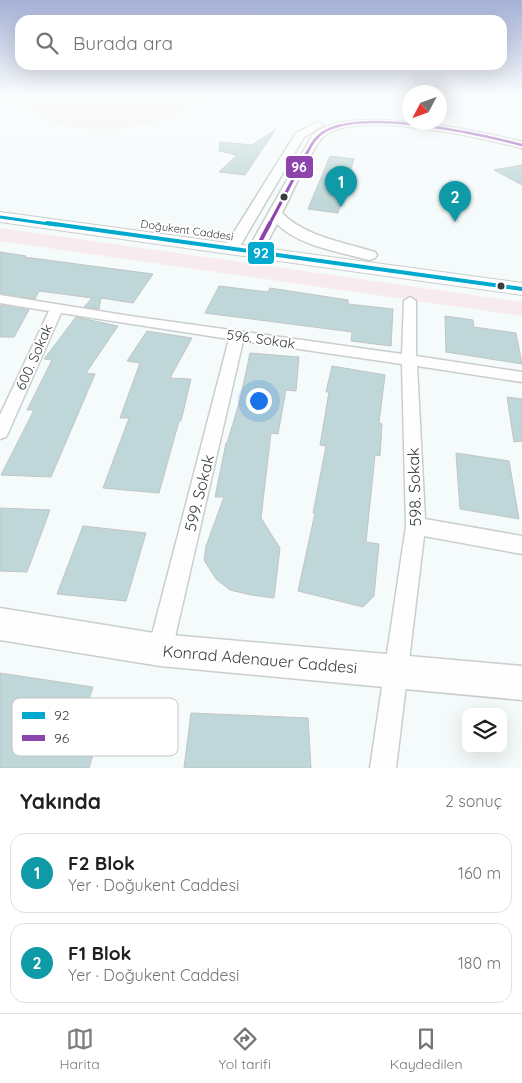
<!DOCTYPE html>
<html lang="tr">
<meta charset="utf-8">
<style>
:root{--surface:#fff;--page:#f6f6f6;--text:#202124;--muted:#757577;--line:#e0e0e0;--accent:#7b7f7f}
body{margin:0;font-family:Quicksand,sans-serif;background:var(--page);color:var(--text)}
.controls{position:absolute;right:15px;bottom:15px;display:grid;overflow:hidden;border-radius:10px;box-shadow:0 5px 20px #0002}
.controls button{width:45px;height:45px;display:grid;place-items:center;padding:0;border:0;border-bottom:1px solid var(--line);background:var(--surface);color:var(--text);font:25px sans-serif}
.compass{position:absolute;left:402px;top:85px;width:45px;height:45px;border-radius:50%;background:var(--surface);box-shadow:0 5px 20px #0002;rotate:229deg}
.you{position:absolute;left:258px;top:400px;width:18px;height:18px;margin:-12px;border:4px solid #fff;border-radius:50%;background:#1a73e8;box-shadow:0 0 0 8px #1a73e833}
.badge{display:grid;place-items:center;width:32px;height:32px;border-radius:50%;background:var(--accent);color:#fff;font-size:16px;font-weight:700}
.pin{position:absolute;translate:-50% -41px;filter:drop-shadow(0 1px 2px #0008)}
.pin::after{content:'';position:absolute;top:26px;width:18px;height:15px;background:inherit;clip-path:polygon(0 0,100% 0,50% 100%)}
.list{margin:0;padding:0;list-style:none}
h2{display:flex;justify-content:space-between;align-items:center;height:65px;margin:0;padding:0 20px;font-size:21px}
h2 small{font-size:16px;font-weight:400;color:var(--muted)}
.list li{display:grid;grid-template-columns:32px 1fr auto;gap:15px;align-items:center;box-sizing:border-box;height:80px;margin:0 10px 10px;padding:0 10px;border:1px solid var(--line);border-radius:15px}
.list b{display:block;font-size:19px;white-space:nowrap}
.list p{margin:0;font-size:16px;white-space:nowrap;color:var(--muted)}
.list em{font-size:16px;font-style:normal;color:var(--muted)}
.icon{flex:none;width:28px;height:28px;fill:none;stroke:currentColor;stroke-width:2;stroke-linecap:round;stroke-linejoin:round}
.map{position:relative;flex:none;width:522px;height:768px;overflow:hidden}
.search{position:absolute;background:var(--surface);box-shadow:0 5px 20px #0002;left:15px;right:15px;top:15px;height:55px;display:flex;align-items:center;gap:12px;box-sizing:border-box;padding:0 18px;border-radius:15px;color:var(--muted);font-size:19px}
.sheet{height:245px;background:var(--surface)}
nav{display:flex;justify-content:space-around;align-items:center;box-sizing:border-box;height:70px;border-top:1px solid var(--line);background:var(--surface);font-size:14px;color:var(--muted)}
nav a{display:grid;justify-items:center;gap:2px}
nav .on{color:var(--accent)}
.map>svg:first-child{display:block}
.green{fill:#f8ebf0}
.building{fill:#bfd7d8;stroke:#c1c5c5}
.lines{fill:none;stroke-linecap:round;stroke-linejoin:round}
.minor-casing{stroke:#cacece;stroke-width:3}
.secondary-casing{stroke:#cacece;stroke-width:3}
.primary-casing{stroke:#cacece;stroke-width:2}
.minor{fill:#fefefe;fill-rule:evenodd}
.secondary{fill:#fefefe;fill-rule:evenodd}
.primary{fill:#fefefe;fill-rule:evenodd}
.bus-1-far1-casing{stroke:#fff;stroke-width:5.5}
.bus-1-casing{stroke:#fff;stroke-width:7}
.bus-2-far2-casing{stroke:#fff;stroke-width:4.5}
.bus-2-far1-casing{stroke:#fff;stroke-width:5.5}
.bus-2-casing{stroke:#fff;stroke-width:7}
.bus-1-far1{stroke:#00a9ce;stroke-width:3}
.bus-1{stroke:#00a9ce;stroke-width:4}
.bus-2-far2{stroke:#8e44ad;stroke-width:2.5}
.bus-2-far1{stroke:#8e44ad;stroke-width:3}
.bus-2{stroke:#8e44ad;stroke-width:4}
.bus-dot{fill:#3a3d3d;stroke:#fff;stroke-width:2}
.labels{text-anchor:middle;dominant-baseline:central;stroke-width:4;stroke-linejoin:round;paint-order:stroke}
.far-street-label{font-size:11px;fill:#3a3d3d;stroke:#fff}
.street-label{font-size:14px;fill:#3a3d3d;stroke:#fff}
.near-street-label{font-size:16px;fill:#3a3d3d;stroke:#fff}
.key{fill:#fff;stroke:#c4c5c5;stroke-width:1}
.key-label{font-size:14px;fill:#3a3d3d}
.line-badge{stroke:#fff;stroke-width:2}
.badge-label{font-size:14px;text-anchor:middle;font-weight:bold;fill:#fff}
</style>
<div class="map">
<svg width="522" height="768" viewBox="0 0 522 768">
<rect width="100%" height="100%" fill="#f5fafa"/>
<path class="green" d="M0,95H196L193,96L197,99L196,102C185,105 180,113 170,117C134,130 93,133 56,123C34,117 25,103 0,101Z
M0,228L522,302V316L0,241Z"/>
<path class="building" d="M276,129L245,175L219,172L237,155L219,151L220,142L252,145Z
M330,156L354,159L338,213L308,209Z
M522,165V185L494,170Z
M0,252L26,256L24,257L153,274L133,303L101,298L99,309L84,307L92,298L39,291L35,299L0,293Z
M219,286L268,292L270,288L348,300V304L393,309L391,346L351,341L352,332L205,313Z
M0,305L29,310L14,337H0Z
M445,316L473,320L474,327L516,333L522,364L446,352Z
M76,317L118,326L86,373L95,374L51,477L1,475L34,410H27L52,360L44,359Z
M147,331L192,338L170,378L191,379L181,421H179L159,493L103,488L129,418H120L140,363L127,361Z
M250,353L299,357L296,391L286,390L278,434L271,433L261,518L280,548L274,598L251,595L230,590L216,579L204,560L206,546L224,497H215L226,443H227L240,400Z
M332,366L385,375L379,423L382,424L380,456L375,455L366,542L379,544L374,596L363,607L298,591L315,513H313L326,446L320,445L329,392H326Z
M507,397L522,399V441L514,442Z
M456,453L509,461L519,519L460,509Z
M0,508L50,510L27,572L0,571Z
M83,526L146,533L126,601L57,594Z
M0,673L93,687L76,739L97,742L89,768H0Z
M191,713L308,718L311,768H184Z"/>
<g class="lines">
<defs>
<path id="minor" d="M0,295L130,316L402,354L404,301L410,297L416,301V356L522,372V382L417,366L425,519L522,536V554L424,536L396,768H370L406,526L402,364L243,341L172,650L168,658L160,662L152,658L148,650L229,339L61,313L8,433L6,437L0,439V415L49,311L0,303Z"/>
<path id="secondary" d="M371,120C422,121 472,129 522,142V148C481,138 358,109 324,136C312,146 291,196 282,213C306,237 343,242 375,252L377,255L375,258L369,260C340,252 299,246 277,224L261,254H249L247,251L312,136C327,121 351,121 371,120Z
M318,122L323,125L304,137L237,251H227L224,248L296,133Z
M0,608L160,634L522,666V700L160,666L0,640Z"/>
<path id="primary" d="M0,212L522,283V295L0,222Z"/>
</defs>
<use href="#minor" class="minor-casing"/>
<use href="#secondary" class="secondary-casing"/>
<use href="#primary" class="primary-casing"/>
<use href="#minor" class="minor"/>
<use href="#secondary" class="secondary"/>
<use href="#primary" class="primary"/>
<defs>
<path id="bus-1-far1" d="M0,217L56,225"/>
<path id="bus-1" d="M47,223L522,289"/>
<path id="bus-2-far2" d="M307,153C312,143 317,135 327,130C369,110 476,133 522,145"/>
<path id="bus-2-far1" d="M269,225L308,151"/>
<path id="bus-2" d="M255,251L270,223"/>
</defs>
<use href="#bus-1-far1" class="bus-1-far1-casing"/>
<use href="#bus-1" class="bus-1-casing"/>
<use href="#bus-2-far2" class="bus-2-far2-casing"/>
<use href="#bus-2-far1" class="bus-2-far1-casing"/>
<use href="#bus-2" class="bus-2-casing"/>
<use href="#bus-1-far1" class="bus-1-far1"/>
<use href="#bus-1" class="bus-1"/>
<use href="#bus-2-far2" class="bus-2-far2"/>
<use href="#bus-2-far1" class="bus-2-far1"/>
<use href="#bus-2" class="bus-2"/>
</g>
<linearGradient id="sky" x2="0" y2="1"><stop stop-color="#a5b1d7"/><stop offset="0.47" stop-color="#fafdfd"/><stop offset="1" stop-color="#fafdfd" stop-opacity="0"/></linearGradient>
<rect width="522" height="203" fill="url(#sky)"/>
<g class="bus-dot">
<circle cx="284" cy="197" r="4.5"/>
<circle cx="501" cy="286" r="4.5"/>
</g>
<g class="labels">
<g class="far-street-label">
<text transform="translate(187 230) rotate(8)">Doğukent Caddesi</text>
</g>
<g class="street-label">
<text transform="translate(261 339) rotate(8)">596. Sokak</text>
<text transform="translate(34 357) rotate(-66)">600. Sokak</text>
</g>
<g class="near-street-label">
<text transform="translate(414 487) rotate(-92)">598. Sokak</text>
<text transform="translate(199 493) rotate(-76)">599. Sokak</text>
<text transform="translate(260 659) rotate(5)">Konrad Adenauer Caddesi</text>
</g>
</g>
<rect x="12" y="698" width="166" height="58" rx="8" class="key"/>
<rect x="22" y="712" width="23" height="7" fill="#00a9ce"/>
<rect x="22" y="735" width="23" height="6" fill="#8e44ad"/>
<g class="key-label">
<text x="54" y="720">92</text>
<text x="54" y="743">96</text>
</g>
<g class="line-badge">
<rect x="285" y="155" width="29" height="24" rx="5" fill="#8e44ad"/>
<rect x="247" y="241" width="28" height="24" rx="5" fill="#00a9ce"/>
</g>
<g class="badge-label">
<text x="299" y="172">96</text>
<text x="261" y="258">92</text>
</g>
</svg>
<div class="controls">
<button><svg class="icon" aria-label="layers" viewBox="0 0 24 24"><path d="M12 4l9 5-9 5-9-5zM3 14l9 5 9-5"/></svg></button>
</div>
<svg class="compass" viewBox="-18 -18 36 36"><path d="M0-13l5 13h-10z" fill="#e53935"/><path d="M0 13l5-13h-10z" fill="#757577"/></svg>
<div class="you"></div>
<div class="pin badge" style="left:341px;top:207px;background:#0f9aa8">1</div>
<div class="pin badge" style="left:455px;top:222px;background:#0f9aa8">2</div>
<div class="search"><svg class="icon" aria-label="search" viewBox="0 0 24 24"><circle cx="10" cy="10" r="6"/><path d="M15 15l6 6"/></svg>Burada ara</div>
</div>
<section class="sheet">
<h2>Yakında<small>2 sonuç</small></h2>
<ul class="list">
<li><span class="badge" style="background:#0f9aa8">1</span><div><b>F2 Blok</b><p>Yer · Doğukent Caddesi</p></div><em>160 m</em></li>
<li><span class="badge" style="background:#0f9aa8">2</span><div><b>F1 Blok</b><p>Yer · Doğukent Caddesi</p></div><em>180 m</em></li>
</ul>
</section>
<nav>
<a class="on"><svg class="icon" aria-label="map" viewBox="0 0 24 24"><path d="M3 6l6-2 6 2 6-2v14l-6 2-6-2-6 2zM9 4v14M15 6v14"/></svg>Harita</a>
<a><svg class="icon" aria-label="directions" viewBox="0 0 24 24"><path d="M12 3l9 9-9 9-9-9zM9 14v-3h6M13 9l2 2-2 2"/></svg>Yol tarifi</a>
<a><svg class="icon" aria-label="saved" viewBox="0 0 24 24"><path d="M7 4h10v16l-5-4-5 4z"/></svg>Kaydedilen</a>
</nav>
